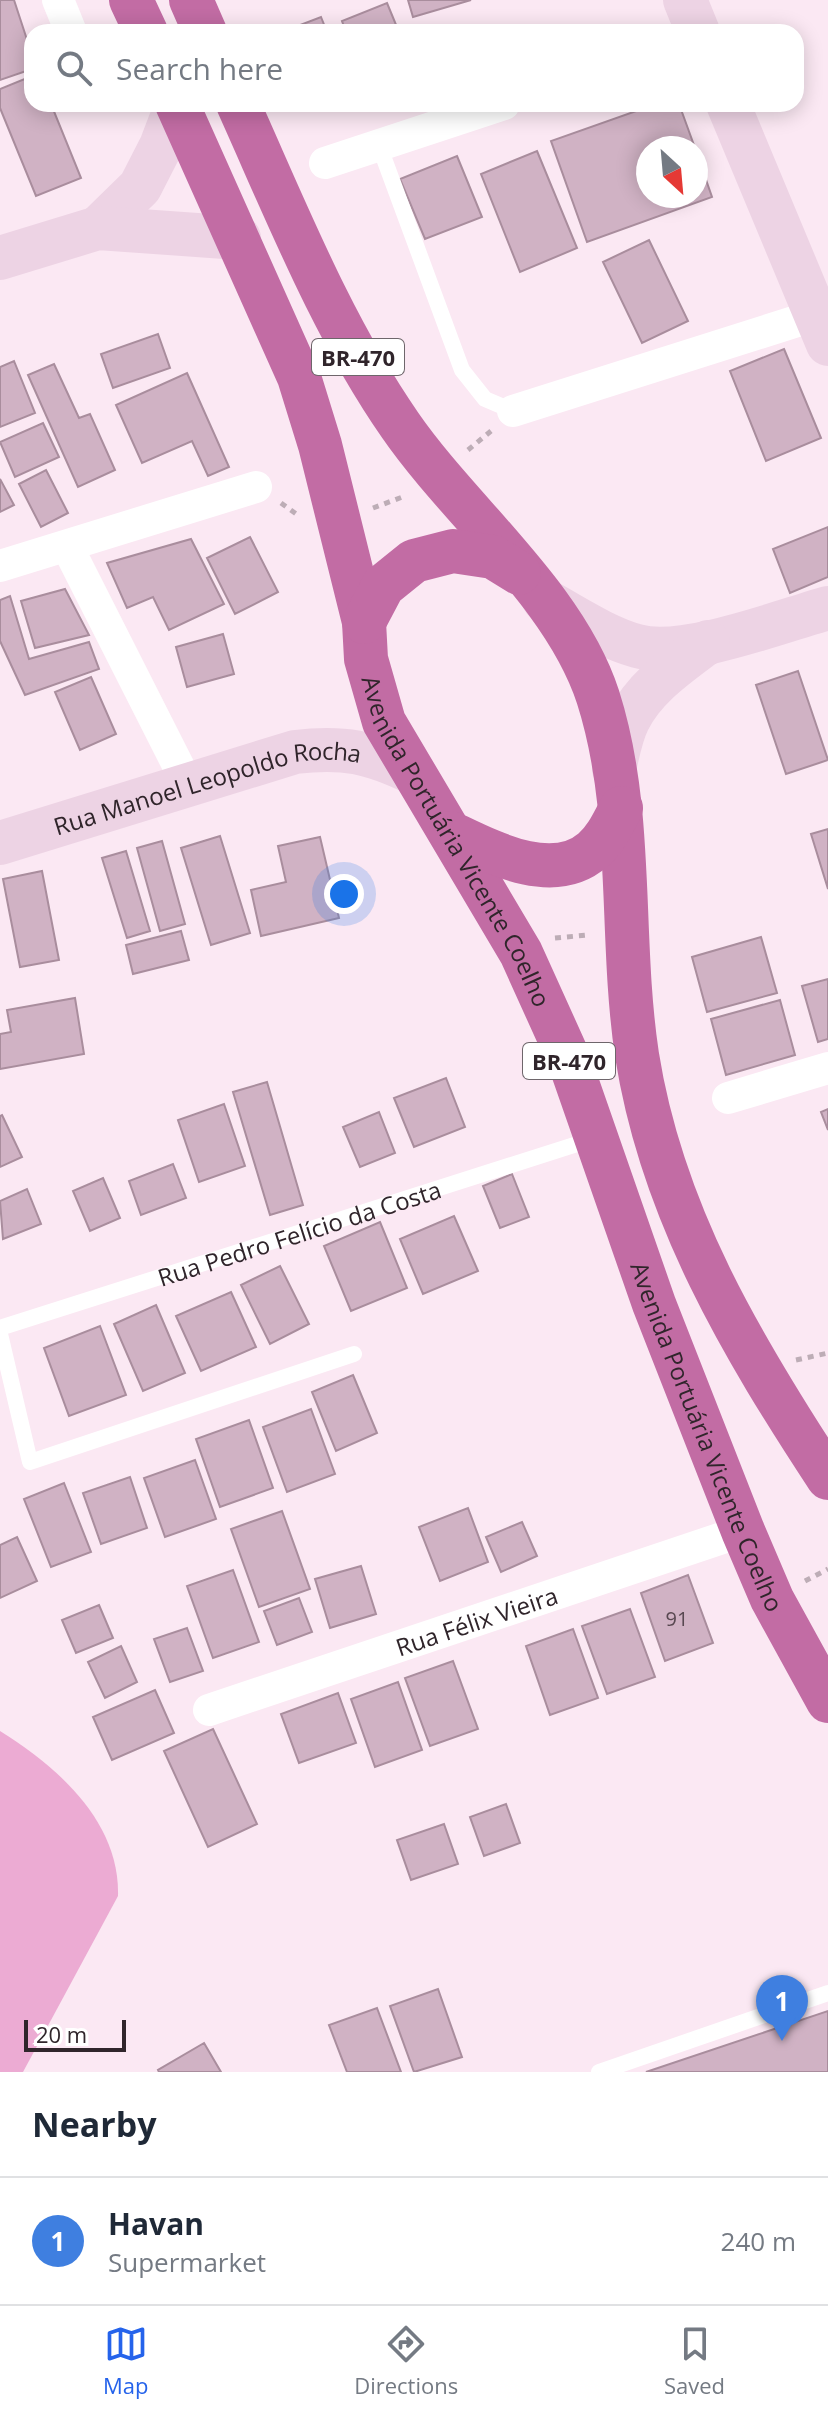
<!DOCTYPE html>
<meta charset="utf-8">
<style>
:root{--surface:#fff;--page:#f6f6f7;--text:#1f2937;--muted:#747a83;--line:#e0e1e3;--accent:#2563eb}
body{margin:0;font-family:"Open Sans",sans-serif;background:var(--page);color:var(--text)}
.compass{position:absolute;left:636px;top:136px;width:72px;height:72px;border-radius:50%;background:var(--surface);box-shadow:0 4px 20px #0003;rotate:154deg}
.scale{position:absolute;left:24px;bottom:20px;width:102px;box-sizing:border-box;padding-left:8px;border:4px solid #30252b;border-top:0;font-size:22px;line-height:28px;white-space:nowrap;color:#30252b;-webkit-text-stroke:6px #fff;paint-order:stroke}
.you{position:absolute;left:344px;top:894px;width:28px;height:28px;margin:-20px;border:6px solid #fff;border-radius:50%;background:#1a73e8;box-shadow:0 0 0 12px #1a73e833}
.badge{display:grid;place-items:center;width:52px;height:52px;border-radius:50%;background:var(--accent);color:#fff;font-size:26px;font-weight:700}
.pin{position:absolute;translate:-50% -66px;filter:drop-shadow(0 2px 4px #0008)}
.pin::after{content:'';position:absolute;top:42px;width:28px;height:24px;background:inherit;clip-path:polygon(0 0,100% 0,50% 100%)}
.list{margin:0;padding:0;list-style:none}
h2{display:flex;justify-content:space-between;align-items:center;height:104px;margin:0;padding:0 32px;font-size:34px}
h2 small{font-size:26px;font-weight:400;color:var(--muted)}
.list li{display:grid;grid-template-columns:52px 1fr auto;gap:24px;align-items:center;box-sizing:border-box;height:128px;padding:0 32px;border-top:2px solid var(--line)}
.list b{display:block;font-size:30px;white-space:nowrap}
.list p{margin:0;font-size:26px;white-space:nowrap;color:var(--muted)}
.list em{font-size:26px;font-style:normal;color:var(--muted)}
.icon{flex:none;width:44px;height:44px;fill:none;stroke:currentColor;stroke-width:2;stroke-linecap:round;stroke-linejoin:round}
.map{position:relative;flex:none;width:828px;height:2072px;overflow:hidden}
.search{position:absolute;background:var(--surface);box-shadow:0 4px 20px #0003;left:24px;right:24px;top:24px;height:88px;display:flex;align-items:center;gap:20px;box-sizing:border-box;padding:0 28px;border-radius:24px;color:var(--muted);font-size:30px}
.sheet{height:232px;background:var(--surface)}
nav{display:flex;justify-content:space-around;align-items:center;box-sizing:border-box;height:112px;border-top:2px solid var(--line);background:var(--surface);font-size:22px;color:var(--muted)}
nav a{display:grid;justify-items:center;gap:4px}
nav .on{color:var(--accent)}
.map>svg:first-child{display:block}
.green{fill:#ecabd3}
.building{fill:#d0b2c4;stroke:#a98d9d;stroke-width:2}
.lines{fill:none;stroke-linecap:round;stroke-linejoin:round}
.path{stroke:#bdadb6;stroke-width:5;stroke-dasharray:6 6;stroke-linecap:butt}
.lane{stroke:#fff;stroke-width:16}
.street{stroke:#fff;stroke-width:32}
.secondary{stroke:#edd3e4;stroke-width:44}
.highway{stroke:#c26ca4;stroke-width:44}
.labels{text-anchor:middle;dominant-baseline:central;stroke-width:8;stroke-linejoin:round;paint-order:stroke}
.number-label{font-size:20px;fill:#584851}
.shield{fill:#fff;stroke:#6e666b;stroke-width:2}
.shield-label{font-size:22px;font-weight:bold;fill:#30252b}
.street-label{font-size:24px;fill:#30252b;stroke:#fff}
</style>
<div class="map">
<svg width="828" height="2072" viewBox="0 0 828 2072">
<rect width="100%" height="100%" fill="#fbe8f3"/>
<path class="green" d="M0,1731C58,1767 120,1822 118,1896L23,2072H0Z"/>
<path class="building" d="M0,0H14L32,55V69L0,80Z
M408,0H471L413,17Z
M387,3L399,32H346L342,21Z
M321,17L327,32H282Z
M32,76V104H51L81,178L36,196L0,108V89Z
M656,104H679L695,148H648V196H696V151L712,197L587,242L551,141Z
M537,151L577,248L520,272L481,174Z
M457,156L482,217L425,239L400,179Z
M649,240L688,321L642,343L603,262Z
M158,334L170,368L113,388L101,354Z
M784,349L821,438L766,461L730,371Z
M14,361L35,413L0,427V367Z
M54,364L79,418L90,414L115,470L78,487L28,375Z
M187,373L229,467L208,476L192,441L142,463L116,405Z
M43,423L59,457L15,477L0,442Z
M46,470L68,513L41,527L19,484Z
M0,479L14,505L0,512Z
M828,527V577L790,593L773,549Z
M250,537L278,592L235,614L207,558Z
M191,539L224,604L169,630L153,597L127,608L107,563Z
M65,589L89,635L35,648L21,601Z
M10,596L29,659L89,642L99,669L25,695L0,641V600Z
M223,634L234,674L187,687L176,647Z
M798,671L828,760L786,774L756,685Z
M91,677L116,734L80,750L55,692Z
M828,829V889L811,834Z
M220,836L250,933L211,945L181,848Z
M320,837L339,918L261,936L251,890L286,882L278,846Z
M162,841L185,924L160,931L137,848Z
M126,851L150,931L127,938L102,858Z
M42,871L59,960L20,967L3,879Z
M181,931L189,960L133,974L126,945Z
M761,937L777,993L707,1012L692,957Z
M828,979V1039L818,1042L802,986Z
M75,998L84,1054L0,1069V1034L11,1032L7,1010Z
M780,1000L795,1055L726,1075L711,1019Z
M446,1078L465,1127L414,1147L394,1098Z
M267,1082L303,1205L270,1215L233,1092Z
M224,1104L245,1166L199,1182L178,1120Z
M828,1109V1130L821,1112Z
M379,1112L395,1153L360,1167L343,1127Z
M2,1115L22,1157L0,1167V1116Z
M173,1164L186,1198L141,1215L129,1181Z
M512,1174L529,1217L500,1228L483,1186Z
M103,1178L120,1218L90,1231L73,1191Z
M27,1189L41,1224L3,1239L0,1201Z
M454,1216L478,1271L423,1294L400,1239Z
M380,1222L407,1288L351,1311L324,1246Z
M280,1266L309,1324L270,1344L241,1285Z
M231,1292L256,1347L201,1371L176,1316Z
M156,1305L185,1373L143,1391L114,1324Z
M100,1326L126,1395L69,1416L44,1348Z
M353,1375L377,1433L336,1451L312,1392Z
M311,1409L335,1474L287,1492L263,1427Z
M249,1420L273,1488L220,1507L196,1439Z
M195,1460L216,1519L165,1537L144,1478Z
M130,1477L147,1528L101,1544L83,1493Z
M64,1483L91,1552L51,1567L24,1499Z
M468,1508L488,1562L440,1581L419,1527Z
M282,1511L310,1589L259,1607L231,1529Z
M522,1522L537,1556L501,1572L486,1537Z
M17,1537L37,1581L0,1598V1545Z
M361,1566L376,1614L330,1628L315,1579Z
M233,1570L259,1642L213,1658L187,1586Z
M688,1575L713,1643L665,1661L641,1593Z
M299,1598L312,1632L277,1645L264,1611Z
M99,1605L113,1638L76,1653L62,1620Z
M630,1609L655,1677L607,1694L582,1626Z
M187,1628L203,1671L170,1682L154,1639Z
M573,1629L598,1698L550,1715L526,1646Z
M121,1646L137,1682L105,1698L88,1662Z
M453,1661L478,1729L430,1746L405,1678Z
M398,1682L422,1750L375,1767L351,1699Z
M155,1690L174,1733L112,1760L93,1717Z
M338,1693L356,1743L299,1763L281,1714Z
M213,1729L257,1824L208,1847L164,1751Z
M506,1804L520,1843L484,1856L470,1817Z
M444,1824L458,1864L411,1880L397,1840Z
M438,1989L462,2057L414,2072L390,2006Z
M377,2008L401,2072H347L329,2025Z
M828,2011V2072H646Z
M204,2043L221,2072H159L158,2070Z"/>
<g class="lines">
<path class="path" d="M468,450L491,431
M281,503L299,516
M373,508L405,496
M555,938L588,935
M796,1360L828,1353
M805,1581L828,1569"/>
<g class="lane">
<path d="M379,145L462,370L485,399L513,411"/>
<path id="s1" d="M0,1328L596,1138"/>
<path d="M0,1334L30,1462L354,1354"/>
<path d="M599,2072L828,1993"/>
</g>
<g class="street">
<path d="M58,0L71,32"/>
<path d="M325,163L504,104"/>
<path d="M513,411L816,315"/>
<path d="M67,546L188,785"/>
<path d="M0,566L256,487"/>
<path d="M728,1098L828,1068"/>
<path id="s2" d="M209,1710L743,1531"/>
</g>
<g class="secondary">
<path d="M685,0L698,32"/>
<path d="M728,104L828,344"/>
<path d="M98,228L140,187L161,146L177,104"/>
<path d="M0,258L98,228L239,238"/>
<path d="M544,600C574,616 604,637 637,646C684,659 781,621 828,608"/>
<path d="M614,769C618,753 621,735 628,721C644,687 679,664 708,642"/>
<path id="s3" d="M0,843L295,752C344,746 370,752 414,773"/>
</g>
<g class="highway">
<path d="M131,0L146,32"/>
<path d="M191,0L205,32"/>
<path id="s4" d="M177,104L299,377L320,445L364,622L366,659L384,722L521,953L568,1057L654,1304L743,1531L772,1599L828,1701"/>
<path d="M238,104C287,213 332,327 400,425C460,512 565,595 598,697C635,813 619,936 637,1055C662,1213 742,1347 828,1478"/>
<path d="M364,622L383,586L414,561L453,551L493,557L519,573"/>
<path d="M451,833C491,852 553,885 593,850C606,839 613,823 621,808"/>
</g>
</g>
<g class="labels">
<g class="number-label">
<text x="677" y="1618">91</text>
</g>
<g class="shield">
<rect x="312" y="339" width="92" height="36" rx="6"/>
<rect x="523" y="1043" width="92" height="36" rx="6"/>
</g>
<g class="shield-label">
<text x="358" y="357">BR-470</text>
<text x="569" y="1061">BR-470</text>
</g>
<g class="street-label">
<text stroke="none"><textPath href="#s3" startOffset="216">Rua Manoel Leopoldo Rocha</textPath></text>
<text stroke="none"><textPath href="#s4" startOffset="794">Avenida Portuária Vicente Coelho</textPath></text>
<text stroke="none"><textPath href="#s1" startOffset="314">Rua Pedro Felício da Costa</textPath></text>
<text stroke="none"><textPath href="#s4" startOffset="1442">Avenida Portuária Vicente Coelho</textPath></text>
<text stroke="none"><textPath href="#s2" startOffset="282">Rua Félix Vieira</textPath></text>
</g>
</g>
</svg>
<svg class="compass" viewBox="-18 -18 36 36"><path d="M0-13l5 13h-10z" fill="#e53935"/><path d="M0 13l5-13h-10z" fill="#747a83"/></svg>
<div class="scale">20 m</div>
<div class="you"></div>
<div class="pin badge" style="left:782px;top:2041px;background:#3f7fe0">1</div>
<div class="search"><svg class="icon" aria-label="search" viewBox="0 0 24 24"><circle cx="10" cy="10" r="6"/><path d="M15 15l6 6"/></svg>Search here</div>
</div>
<section class="sheet">
<h2>Nearby<small></small></h2>
<ul class="list">
<li><span class="badge" style="background:#3f7fe0">1</span><div><b>Havan</b><p>Supermarket</p></div><em>240 m</em></li>
</ul>
</section>
<nav>
<a class="on"><svg class="icon" aria-label="map" viewBox="0 0 24 24"><path d="M3 6l6-2 6 2 6-2v14l-6 2-6-2-6 2zM9 4v14M15 6v14"/></svg>Map</a>
<a><svg class="icon" aria-label="directions" viewBox="0 0 24 24"><path d="M12 3l9 9-9 9-9-9zM9 14v-3h6M13 9l2 2-2 2"/></svg>Directions</a>
<a><svg class="icon" aria-label="saved" viewBox="0 0 24 24"><path d="M7 4h10v16l-5-4-5 4z"/></svg>Saved</a>
</nav>
